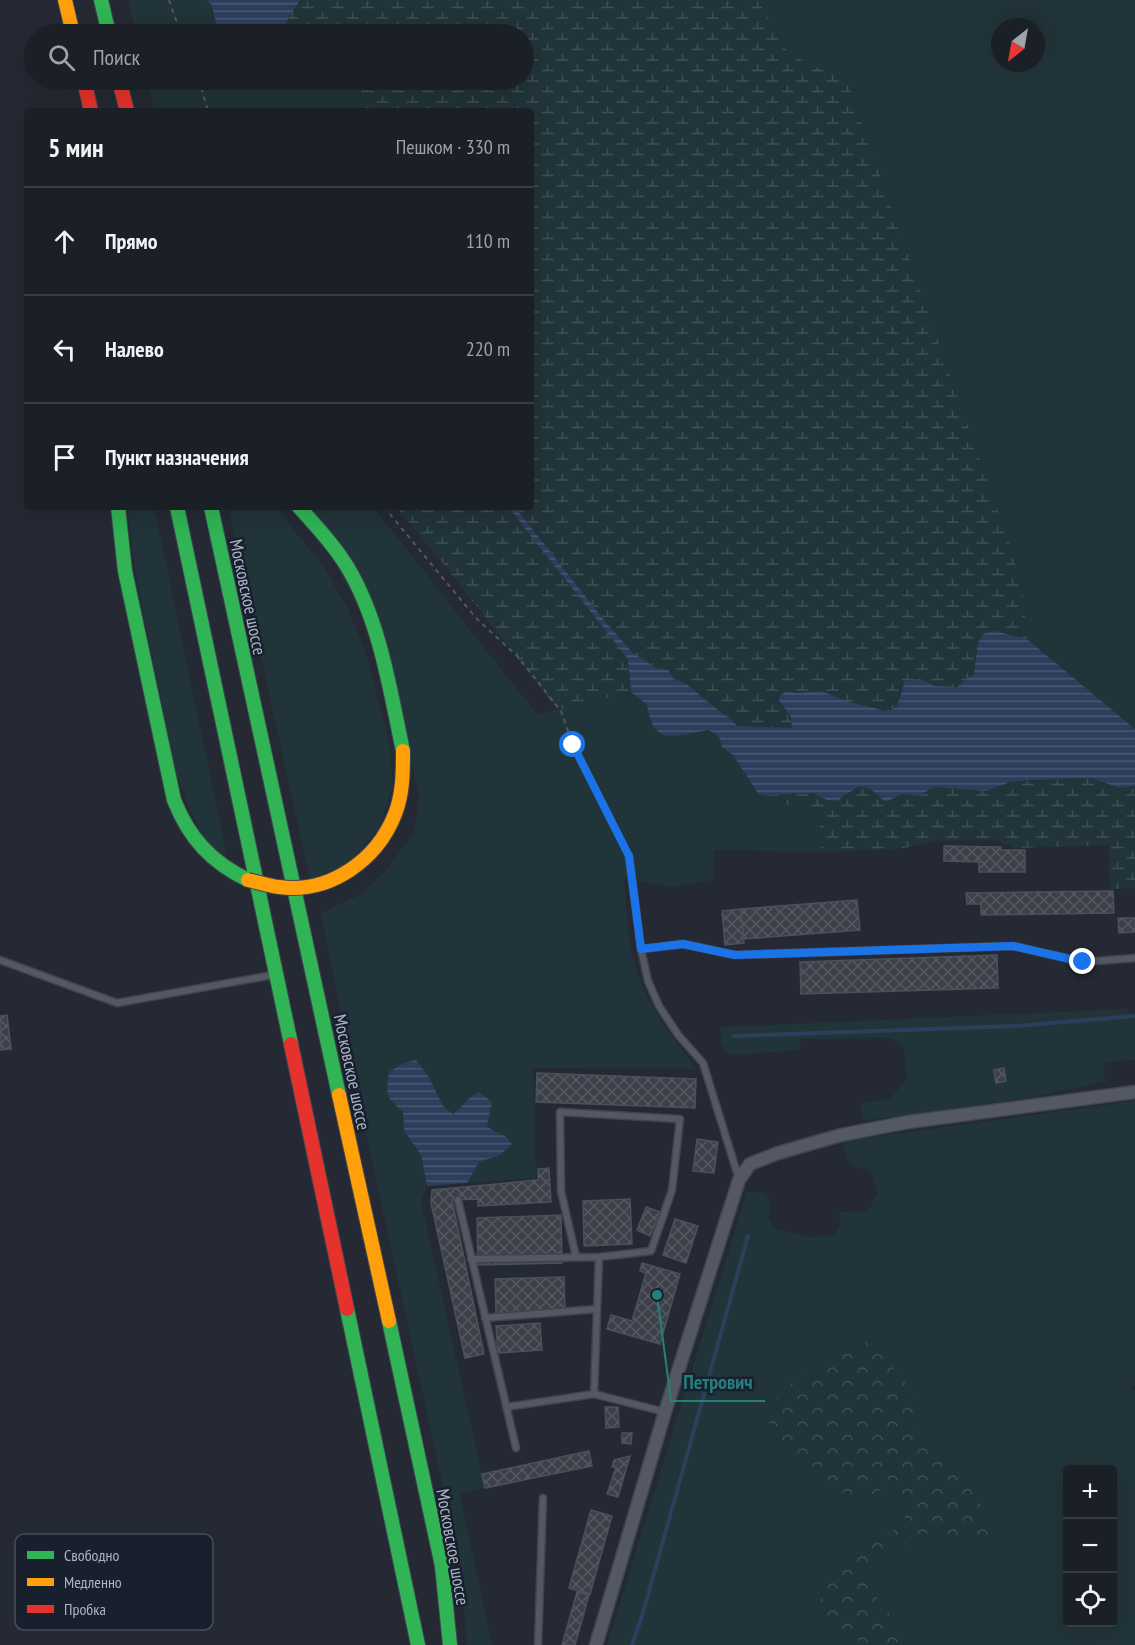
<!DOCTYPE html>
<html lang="ru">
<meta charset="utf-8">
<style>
:root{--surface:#1b1f26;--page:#282c32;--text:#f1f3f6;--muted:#a0a2a7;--line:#393d43}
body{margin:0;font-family:"PT Sans Narrow",sans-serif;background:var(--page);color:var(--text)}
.controls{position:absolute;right:18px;bottom:18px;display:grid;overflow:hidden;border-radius:6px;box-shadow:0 6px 24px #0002}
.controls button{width:54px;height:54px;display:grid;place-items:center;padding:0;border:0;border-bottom:2px solid var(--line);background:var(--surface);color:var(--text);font:30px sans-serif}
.compass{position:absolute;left:991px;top:18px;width:54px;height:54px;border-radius:50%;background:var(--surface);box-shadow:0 6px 24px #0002;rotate:211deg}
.stop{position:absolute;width:18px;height:18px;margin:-14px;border:4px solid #1a73e8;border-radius:50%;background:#fff}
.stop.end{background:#1a73e8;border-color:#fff;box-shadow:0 2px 6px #0008}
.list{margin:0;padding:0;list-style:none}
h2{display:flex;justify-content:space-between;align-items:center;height:78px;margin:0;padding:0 24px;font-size:26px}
h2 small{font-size:20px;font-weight:400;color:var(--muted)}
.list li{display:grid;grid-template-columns:39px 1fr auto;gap:18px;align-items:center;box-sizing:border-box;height:108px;padding:0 24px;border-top:2px solid var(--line)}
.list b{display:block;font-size:22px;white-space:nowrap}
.list em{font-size:20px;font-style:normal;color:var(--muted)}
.icon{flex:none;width:33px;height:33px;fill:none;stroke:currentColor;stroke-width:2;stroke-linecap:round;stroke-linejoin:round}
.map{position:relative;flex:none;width:1135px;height:1645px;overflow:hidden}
.search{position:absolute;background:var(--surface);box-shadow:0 6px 24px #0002;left:24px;top:24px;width:510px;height:66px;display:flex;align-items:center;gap:15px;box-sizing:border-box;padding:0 21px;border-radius:33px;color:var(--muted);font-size:22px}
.panel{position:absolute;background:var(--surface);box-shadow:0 6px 24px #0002;left:24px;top:108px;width:510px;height:402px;border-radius:6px}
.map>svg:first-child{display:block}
.green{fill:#213439;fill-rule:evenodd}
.forest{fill:url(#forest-crowns)}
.wetland{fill:url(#wetland-marsh)}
.water{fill:url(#water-rules)}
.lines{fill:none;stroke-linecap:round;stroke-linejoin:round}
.stream{stroke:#2d3e5c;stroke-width:4}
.building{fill:url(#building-cross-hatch);stroke:#4b515c;stroke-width:1.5}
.lane-casing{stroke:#40444c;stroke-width:9}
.street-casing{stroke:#40444c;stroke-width:15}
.fast-casing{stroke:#40454f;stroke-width:16}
.slow-casing{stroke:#40454f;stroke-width:16}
.jam-casing{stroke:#40454f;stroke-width:16}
.path{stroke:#52575e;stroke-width:2;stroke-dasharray:4.5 4.5;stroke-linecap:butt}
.lane{stroke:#545862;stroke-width:6}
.street{stroke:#545862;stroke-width:12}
.fast{stroke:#30b455;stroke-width:14}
.slow{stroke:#ff9f0a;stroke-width:14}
.jam{stroke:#e5322d;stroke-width:14}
.slow-bridge-casing{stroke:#40454f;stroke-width:16;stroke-linecap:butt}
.slow-bridge{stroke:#ff9f0a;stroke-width:14}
.route{stroke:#1a73e8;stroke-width:8}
.labels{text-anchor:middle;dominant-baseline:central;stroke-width:5;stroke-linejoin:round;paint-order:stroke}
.street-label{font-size:18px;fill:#acb5c6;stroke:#18202e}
.key{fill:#18202e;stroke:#444d5c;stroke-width:1.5}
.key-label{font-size:16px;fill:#acb5c6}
.leader{fill:none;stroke:#277f7b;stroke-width:2}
.callout-dot{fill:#277f7b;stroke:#18202e;stroke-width:2}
.callout-label{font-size:20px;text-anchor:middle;font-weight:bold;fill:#277f7b;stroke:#18202e;stroke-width:5;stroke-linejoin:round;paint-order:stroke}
</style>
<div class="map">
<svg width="1135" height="1645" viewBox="0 0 1135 1645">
<defs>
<pattern id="forest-crowns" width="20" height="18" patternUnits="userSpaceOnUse" patternTransform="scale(1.5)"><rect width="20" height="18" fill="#213439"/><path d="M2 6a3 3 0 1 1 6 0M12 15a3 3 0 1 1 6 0" fill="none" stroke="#3f4f54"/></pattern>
<pattern id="wetland-marsh" width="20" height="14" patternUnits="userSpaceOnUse" patternTransform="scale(1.5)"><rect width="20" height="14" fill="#213439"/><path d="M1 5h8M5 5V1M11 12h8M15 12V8" fill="none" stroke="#3f4f54"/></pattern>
<pattern id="water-rules" width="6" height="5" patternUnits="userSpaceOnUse" patternTransform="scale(1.5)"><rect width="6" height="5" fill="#2d3e5c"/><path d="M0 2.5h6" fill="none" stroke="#495872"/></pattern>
<pattern id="building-cross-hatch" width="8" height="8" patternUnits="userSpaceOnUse" patternTransform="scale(1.5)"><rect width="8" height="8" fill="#3c4049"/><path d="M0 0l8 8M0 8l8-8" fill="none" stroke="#565962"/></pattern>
</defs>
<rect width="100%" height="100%" fill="#242933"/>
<path class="green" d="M128,0H206L210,4L219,34H136Z
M758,0H1135V729L1027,639L1023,592L1012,551L847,81L789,54ZM1000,27H1036V63H1000Z
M147,80H355L368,111H154Z
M127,507H154L229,865L211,849L191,814L176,772L136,577Z
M228,507H276L324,567L348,609L366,653L389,741L393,784L380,826L360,851L340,868L310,880Z
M306,507H373L537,714L631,692L647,705L650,721L698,731L709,730L719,737L722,747L733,754L764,804L794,805L819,819L821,852L714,850L713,880L671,887L624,879C627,904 627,932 633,957C643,999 670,1036 697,1069L533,1068L536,1178L467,1183L479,1161L500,1155L505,1136L487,1127L492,1102L479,1092C469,1096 462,1107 453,1114L443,1106L430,1079L396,1105L403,1112L404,1130L421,1155L427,1186L421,1201L485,1488L460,1494L492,1645H467L460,1565L348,1051L321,913L361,894L390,866L414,831L419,798L391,672Z
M1128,1009L1129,1013L1135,1012V1060L1104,1062L1105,1081L1034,1097L864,1121L860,1103L890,1099L907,1078L904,1048L889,1038L801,1039L799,1050L729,1055L721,1043L720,1027Z
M1135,1101V1385L1130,1388L1135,1391V1645H912L865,1581L864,1564L936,1529L962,1543L985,1542L974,1493L930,1444L914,1421L931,1415L762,1414L799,1460L868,1496L899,1483L906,1523L844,1558L812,1615L865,1645H607L747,1192L764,1193L771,1203L768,1216L774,1228L809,1237L834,1235L841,1222L838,1212L868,1211L878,1193L870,1170L852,1167L845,1156L844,1141ZM1068,1470H1112V1622H1068Z"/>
<path class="forest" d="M871,1340L931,1415L915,1421L930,1444L974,1493L994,1527L985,1542L962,1543L936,1529L864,1564L865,1581L912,1645H865L812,1614L844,1558L906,1523L899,1483L868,1496L822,1490L762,1414L798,1377Z"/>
<path class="wetland" d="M300,0H758L789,54L847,81L1012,551L1023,592L1027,639L994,631L978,643C976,687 960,697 920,679L900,692L898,706L889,712L844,700L821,691L796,693L785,691L778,699L791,717L792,728L738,726L685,683L674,679L632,652L604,620L515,507H531V111H368L355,80H524V34H279Z
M396,507H508L628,659L631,692L558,710L441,561Z
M1091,778L1120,788L1135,786V888L1110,889L1109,845L1014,848L998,840L935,841L899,849L821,852L819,819L794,805L764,804L759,795L813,793L827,800L837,801L859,786L872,790L885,802L903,794L919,796L934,787L986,791L1010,782Z"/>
<path class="water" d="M206,0H300L279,34H219L211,4Z
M508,507H515L604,620L632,652L656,668L668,670L674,679L685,683L738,726L792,728L791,717L778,699L785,691L797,693L821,691L844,700L889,712L897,706L905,681L920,679L935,686L957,687L974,674L978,643L983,634L994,631L1027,639L1135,729V786L1120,788L1091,778L1035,780L1010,782L986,791L934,787L919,796L903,794L885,802L872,790L859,786L837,801L827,800L813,793L759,795L733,755L722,747L719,737L709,730C677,734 654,750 647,705L631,692L628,659Z
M416,1060L430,1079L443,1106L453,1114C462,1107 469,1096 479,1092L492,1102L487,1127L505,1136L512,1144L500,1155L479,1162L467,1183L427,1186L421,1155L404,1130L403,1112C385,1095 386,1097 389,1072L404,1063Z"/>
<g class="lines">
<path class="stream" d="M734,1036L1016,1026L1135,1016
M632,1645L643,1613L748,1236"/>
</g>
<path class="building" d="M944,846L1001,847V850H1025V872H979V862L944,861Z
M1113,891L1114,913L981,915V904H967L966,893Z
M857,900L860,930L744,939L741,909Z
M741,909L744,943L725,945L722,911Z
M1118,918H1135V932L1119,933Z
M997,955L998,988L801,994L800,962Z
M7,1015L11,1049L0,1050V1016Z
M1004,1068L1006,1081L996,1083L994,1070Z
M537,1073L696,1079L695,1108L536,1102Z
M697,1139L718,1142L714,1173L693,1171Z
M549,1168L551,1202L478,1206V1199L452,1200L484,1354L465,1358L431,1203L432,1190L538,1180V1169Z
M630,1199L632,1244L584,1246L583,1201Z
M646,1207L660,1212L650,1236L637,1230Z
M561,1215L562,1263L478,1265L477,1218Z
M675,1219L698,1226L686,1263L663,1255Z
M642,1263L680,1274L660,1344L607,1329L611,1315L632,1321L646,1273L640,1271Z
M564,1277L565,1311L496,1313L495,1279Z
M540,1323L542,1350L498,1353L496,1326Z
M605,1407H618L619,1427L606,1428Z
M622,1433H632L631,1444L622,1443Z
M589,1451L592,1466L485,1488L482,1474Z
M630,1456L618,1497L607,1494L616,1467H612L614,1460Z
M591,1510L612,1516L590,1594L569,1588Z
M577,1592L589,1595L575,1645H562Z"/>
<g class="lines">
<defs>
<path id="lane" d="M629,856L641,949L648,981L659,1006L679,1036L703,1063L739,1179
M641,949L683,944L735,955L1013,946L1083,962L1135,958
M0,960L117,1003L273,975
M458,1200L516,1448
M471,1259L599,1257L651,1251L672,1190L680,1119L560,1112L561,1191L576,1257
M485,1318L597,1309
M594,1394L599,1257
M506,1407L594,1394L665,1412
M538,1645L543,1498"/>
<path id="street" d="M596,1645L665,1412L739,1180L750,1164L778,1153L841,1135L908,1122L1135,1092"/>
<path id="fast" d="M101,0L109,34
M118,507L125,571L174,800C189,838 211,862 248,880
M177,507L291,1044
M211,507L339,1095
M299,507C316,526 334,545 348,568C380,622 390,690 403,751
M347,1309L418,1645
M389,1321L442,1566L450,1645"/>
<path id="slow" d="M65,0L73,34
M339,1095L389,1321"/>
<path id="jam" d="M84,80L91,111
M119,80L127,111
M291,1044L347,1309"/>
</defs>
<use href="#lane" class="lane-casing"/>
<use href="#street" class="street-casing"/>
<use href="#fast" class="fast-casing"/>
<use href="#slow" class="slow-casing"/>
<use href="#jam" class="jam-casing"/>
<path class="path" d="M169,0L181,34
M197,80L202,90L208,111
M384,507L476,618L518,657L561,711L573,745L625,848"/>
<use href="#lane" class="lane"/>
<use href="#street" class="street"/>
<use href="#fast" class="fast"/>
<use href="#slow" class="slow"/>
<use href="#jam" class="jam"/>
<defs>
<path id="slow-bridge" d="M248,880C258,882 269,886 279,887C330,894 377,860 395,814C403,794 403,772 403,751"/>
</defs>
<use href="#slow-bridge" class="slow-bridge-casing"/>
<use href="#slow-bridge" class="slow-bridge"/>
</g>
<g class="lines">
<path class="route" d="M573,745L629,856L641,949L683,944L735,955L1013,946L1083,962"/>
</g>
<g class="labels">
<g class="street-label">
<text transform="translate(248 597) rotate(78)">Московское шоссе</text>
<text transform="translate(352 1072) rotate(78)">Московское шоссе</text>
<text transform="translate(453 1547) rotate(80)">Московское шоссе</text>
</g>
</g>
<rect x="15" y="1534" width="198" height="96" rx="9" class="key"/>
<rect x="27" y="1551" width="27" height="8" fill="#30b455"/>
<rect x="27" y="1578" width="27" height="8" fill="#ff9f0a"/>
<rect x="27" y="1605" width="27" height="8" fill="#e5322d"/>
<g class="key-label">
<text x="64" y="1561">Свободно</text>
<text x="64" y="1588">Медленно</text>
<text x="64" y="1615">Пробка</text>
</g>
<path class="leader" d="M657 1295L671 1401H765"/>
<circle class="callout-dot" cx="657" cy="1295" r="6"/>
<g class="callout-label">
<text x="718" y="1389">Петрович</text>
</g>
</svg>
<div class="controls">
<button>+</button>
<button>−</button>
<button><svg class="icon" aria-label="locate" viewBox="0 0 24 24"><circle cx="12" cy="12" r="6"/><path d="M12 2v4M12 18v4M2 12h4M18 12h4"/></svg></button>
</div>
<svg class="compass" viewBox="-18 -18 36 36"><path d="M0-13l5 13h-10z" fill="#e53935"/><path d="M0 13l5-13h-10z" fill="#a0a2a7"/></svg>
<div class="stop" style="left:573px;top:745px"></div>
<div class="stop end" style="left:1083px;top:962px"></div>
<div class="search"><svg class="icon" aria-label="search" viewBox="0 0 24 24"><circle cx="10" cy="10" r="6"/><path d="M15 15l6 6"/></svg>Поиск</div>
<section class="panel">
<h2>5 мин<small>Пешком · 330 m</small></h2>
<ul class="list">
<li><svg class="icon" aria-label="ahead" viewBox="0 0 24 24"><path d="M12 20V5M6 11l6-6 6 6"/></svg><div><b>Прямо</b></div><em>110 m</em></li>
<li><svg class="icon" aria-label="left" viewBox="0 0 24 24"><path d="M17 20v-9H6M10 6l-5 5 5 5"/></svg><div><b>Налево</b></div><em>220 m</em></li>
<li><svg class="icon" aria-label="arrive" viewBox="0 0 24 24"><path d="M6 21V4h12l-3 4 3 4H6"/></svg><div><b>Пункт назначения</b></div></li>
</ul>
</section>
</div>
